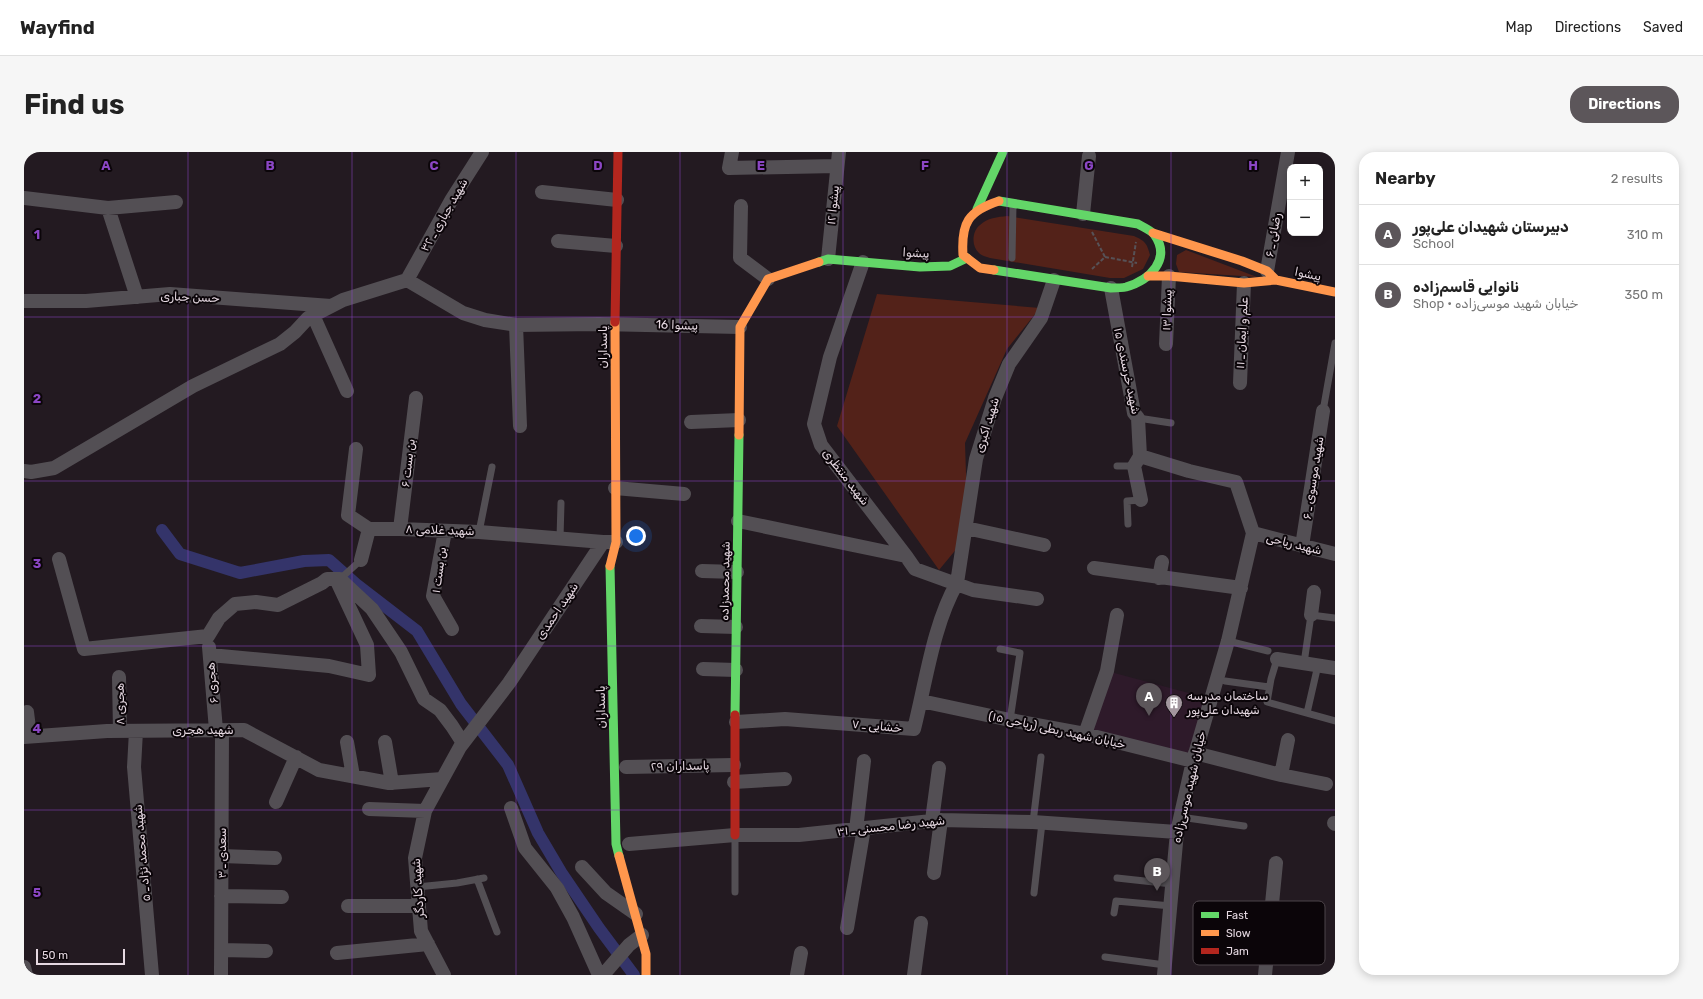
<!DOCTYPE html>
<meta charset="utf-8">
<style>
:root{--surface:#fff;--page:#f6f6f6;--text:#222;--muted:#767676;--line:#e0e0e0;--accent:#5c565a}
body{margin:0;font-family:Rubik,"Noto Naskh Arabic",sans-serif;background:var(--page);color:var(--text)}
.controls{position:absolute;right:12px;top:12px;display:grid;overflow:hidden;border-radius:8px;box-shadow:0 2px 10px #0003}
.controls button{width:36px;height:36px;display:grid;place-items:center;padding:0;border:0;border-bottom:1px solid var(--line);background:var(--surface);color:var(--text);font:20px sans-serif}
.scale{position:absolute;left:12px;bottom:10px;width:89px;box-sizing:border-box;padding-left:4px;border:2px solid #e6d9e2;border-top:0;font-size:11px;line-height:14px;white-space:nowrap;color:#e6d9e2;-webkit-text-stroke:3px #0b0509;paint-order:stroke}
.you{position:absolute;left:612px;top:384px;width:14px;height:14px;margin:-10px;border:3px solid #fff;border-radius:50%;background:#1a73e8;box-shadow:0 0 0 6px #1a73e833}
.badge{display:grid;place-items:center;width:26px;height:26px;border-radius:50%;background:var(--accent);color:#fff;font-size:13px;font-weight:700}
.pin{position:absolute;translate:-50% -33px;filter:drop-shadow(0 1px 2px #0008)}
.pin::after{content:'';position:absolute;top:21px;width:14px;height:12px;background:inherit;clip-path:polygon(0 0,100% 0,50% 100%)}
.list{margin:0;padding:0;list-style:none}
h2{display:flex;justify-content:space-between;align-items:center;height:52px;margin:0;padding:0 16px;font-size:17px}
h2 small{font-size:13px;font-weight:400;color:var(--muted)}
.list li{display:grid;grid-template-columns:26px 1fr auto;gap:12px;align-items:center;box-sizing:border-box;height:60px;padding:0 16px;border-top:1px solid var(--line)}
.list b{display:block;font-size:15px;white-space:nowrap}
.list p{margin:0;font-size:13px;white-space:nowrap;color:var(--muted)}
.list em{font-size:13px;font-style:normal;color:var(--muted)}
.map{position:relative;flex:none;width:1311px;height:823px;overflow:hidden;border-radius:16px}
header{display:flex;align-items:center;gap:24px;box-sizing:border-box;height:56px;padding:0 20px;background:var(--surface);border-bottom:1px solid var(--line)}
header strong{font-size:19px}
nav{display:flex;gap:22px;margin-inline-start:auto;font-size:14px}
.intro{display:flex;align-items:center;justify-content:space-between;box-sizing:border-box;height:96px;padding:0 24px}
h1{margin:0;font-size:28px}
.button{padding:10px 18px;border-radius:16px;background:var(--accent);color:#fff;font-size:14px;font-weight:700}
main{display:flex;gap:24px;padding:0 24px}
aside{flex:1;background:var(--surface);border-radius:16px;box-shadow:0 2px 10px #0003}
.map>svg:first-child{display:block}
.built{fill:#2e1a2a}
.green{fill:#532219}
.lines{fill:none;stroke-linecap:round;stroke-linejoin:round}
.canal{stroke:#34346a;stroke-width:12}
.path{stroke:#575257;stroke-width:2;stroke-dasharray:4 2;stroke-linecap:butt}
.lane{stroke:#534f54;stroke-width:7}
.street{stroke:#534f54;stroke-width:14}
.fast{stroke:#63d668;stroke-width:9}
.slow{stroke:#ff974d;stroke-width:9}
.jam{stroke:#b3261e;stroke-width:9}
.grid{fill:none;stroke:#8b46c4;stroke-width:1;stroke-opacity:0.55}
.labels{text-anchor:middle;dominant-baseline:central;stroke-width:4;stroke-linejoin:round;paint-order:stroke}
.street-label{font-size:12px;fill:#e6d9e2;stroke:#0b0509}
.poi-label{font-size:12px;fill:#e6d9e2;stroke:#0b0509;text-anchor:start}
.key{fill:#0b0509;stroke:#4d454a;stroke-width:1}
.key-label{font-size:11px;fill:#e6d9e2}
.grid-label{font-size:13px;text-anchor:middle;font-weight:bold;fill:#8b46c4;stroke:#0b0509;stroke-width:4;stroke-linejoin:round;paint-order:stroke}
</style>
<header>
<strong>Wayfind</strong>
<nav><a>Map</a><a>Directions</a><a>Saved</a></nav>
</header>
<div class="intro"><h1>Find us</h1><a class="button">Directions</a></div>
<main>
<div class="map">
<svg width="1311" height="823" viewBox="0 0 1311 823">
<rect width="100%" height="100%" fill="#231a21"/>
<path class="built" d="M1083,519L1187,547L1169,609L1061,582Z"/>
<path class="green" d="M983,64L1110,84C1121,89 1123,91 1126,103L1119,117L1100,126H1086L966,106C963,105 958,104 955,101C947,94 948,79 956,73C963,66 974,65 983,64Z
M1162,98L1233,125L1155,120L1152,112L1153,103Z
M853,142L1016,156L983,197L941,291L944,383L915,418L813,274Z"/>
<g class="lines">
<path class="canal" d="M138,378L156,402L216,421L280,409L305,408L332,432L393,479L437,552L484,613L514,681L537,720L575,776L610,823"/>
<path class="path" d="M1068,80L1081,105L1068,117
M1081,105L1113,111
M1108,115L1112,90"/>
<path class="lane" d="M988,106L989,53
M1299,259L1311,191
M1114,266L1147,271
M1093,314H1110
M1104,372L1103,349L1117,348
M455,380L468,315
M536,386L537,351
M316,427L337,408
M1204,489L1244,499
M976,497L996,501L986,568
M1253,507L1247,527L1243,550L1311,569
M1280,511L1287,463L1311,466
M1201,529L1245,535
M1283,561L1294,513
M1156,665L1220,674
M1009,670L1017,605
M1093,726L1148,732
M453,727L473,780
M393,735L433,731L460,726
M711,740V685
M1010,741L1018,671
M1090,761L1092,749L1147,754
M1081,805L1141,813"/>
<path class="street" d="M708,0L705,16L813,14
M518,40L593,48
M0,46L84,56L152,50
M717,54L716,106L744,127
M84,56L113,145
M1059,62L1065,4
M534,89L592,94
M804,107L815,0
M839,110L806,205L790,272L797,293L882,404L891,417L949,438L1013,447
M1243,119L1264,0
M383,128L439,161L461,168L492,173L575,172L716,175
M383,128L428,47L458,0
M1087,136L1110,261L1114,266L1116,304
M0,149H62L146,142L307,154
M289,163L323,239
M492,173L496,274
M1142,192L1145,124
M1216,231L1220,131
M667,270L715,268
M332,297L324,363L345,377H376L455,380L579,390
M1116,304L1165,319L1212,330L1229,381
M1116,304L1110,314L1117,348
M0,319L7,320L30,316L169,234L256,192L271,180L284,166L319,148L383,128
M591,336L660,342
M714,369L882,404
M942,376L1020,393
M376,377L392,246
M421,379L409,444L428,477
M1229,381L1311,402
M1278,394L1299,259
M35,407L60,497L184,484
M337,408L345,377
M1070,416L1217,436
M678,419L713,420
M1135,426L1138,410
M1287,463L1290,440
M677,474L712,475
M184,484L195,466L211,452L232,450L254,453L298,431L303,427H316L348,457L377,500L400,547L416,558L428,574L439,591
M185,495L192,578
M186,503L305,514L345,523L343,493L312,427
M1253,507L1311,516
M679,517L712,518
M95,525L96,579
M897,549L986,568L1061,582L1169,609
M3,560L6,584
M712,570L761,567L890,577C902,530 909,473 933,431L952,307L971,246L985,212L1017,166L1030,128
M112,579L110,615L128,823
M1061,582L1083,519L1093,463
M0,585L83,579L220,578L295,618L365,631L418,627
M323,590L329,624
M361,590L368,631
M1171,601L1257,623L1264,588
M602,615L710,613
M1257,623L1302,632
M710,630L761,627
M252,650L272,605
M487,656L501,696L533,736L549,765L575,823
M345,657L401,659
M908,668L915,616
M1310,671L1311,672
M832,678L840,609
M605,692L711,683H775L917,668L1009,670L1153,680
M198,704L251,706
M558,715L582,741L612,762
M910,721L917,668
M197,744L258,745
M324,754H395
M823,776L840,676
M197,798L242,799
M313,801L404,792
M0,815L2,823
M197,823L198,578
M420,823L397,779L391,706L401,659L436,595L485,531L579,390H592
M579,823L605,793L618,783
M773,823L777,801
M890,823L897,771
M1140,823L1153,680L1169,609L1204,489L1229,381
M1241,823L1252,711"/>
<path class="fast" d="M953,57L979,0
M795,110L804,107L896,115L926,114L943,106
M970,118L1087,136C1092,136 1098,136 1102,135C1126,128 1148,107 1130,82C1126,78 1119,75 1114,72L975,49
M586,414L592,692L595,704
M711,563L715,283"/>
<path class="slow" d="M1129,81L1218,109L1243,119L1252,128
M970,118L956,116L939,103C937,71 944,59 975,49
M1124,124H1145L1220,131L1252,128L1311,140
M715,283L716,175L744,127L795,110
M586,414L592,390L591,170
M595,704L622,802V823"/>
<path class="jam" d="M591,170L594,0
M711,563V683"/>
</g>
<path class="grid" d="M164,0V823M328,0V823M492,0V823M656,0V823M819,0V823M983,0V823M1147,0V823M0,165H1311M0,329H1311M0,494H1311M0,658H1311"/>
<defs>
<symbol id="building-pin" viewBox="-11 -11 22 30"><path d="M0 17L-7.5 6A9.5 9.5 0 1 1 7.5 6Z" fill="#a2969e" stroke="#0b0509"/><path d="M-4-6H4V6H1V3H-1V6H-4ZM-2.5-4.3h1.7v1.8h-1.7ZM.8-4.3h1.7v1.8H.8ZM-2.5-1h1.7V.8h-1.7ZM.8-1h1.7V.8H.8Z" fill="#fff"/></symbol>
</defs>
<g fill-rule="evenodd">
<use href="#building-pin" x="1140" y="541" width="20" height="27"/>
</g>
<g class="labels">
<g class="street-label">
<text transform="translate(809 53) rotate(-84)">پیشوا ۱۲</text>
<text transform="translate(420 63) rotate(-60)">شهید جباری ـ ۳۲</text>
<text transform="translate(1249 83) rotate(-80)">رضائی ـ ۶</text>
<text transform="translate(892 101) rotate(3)">پیشوا</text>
<text transform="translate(1284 122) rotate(11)">پیشوا</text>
<text transform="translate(166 145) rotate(2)">حسن جباری</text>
<text transform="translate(1143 158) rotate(-88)">پیشوا ۱۳</text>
<text transform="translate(653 173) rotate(2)">پیشوا 16</text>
<text transform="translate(1218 181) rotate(-87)">علم و ایمان ـ ۱۱</text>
<text transform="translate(579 195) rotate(-90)">پاسداران</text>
<text transform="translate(1103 219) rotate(78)">شهید خرسندی ۱۵</text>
<text transform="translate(963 273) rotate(-73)">شهید اکبری</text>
<text transform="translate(384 311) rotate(-83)">بن بست ۶</text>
<text transform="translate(822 325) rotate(52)">شهید منتظری</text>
<text transform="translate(1289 326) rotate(-81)">شهید موسوی ـ ۶</text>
<text transform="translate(416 378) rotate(2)">۸ شهید غلامی</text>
<text transform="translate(1270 392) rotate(14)">شهید ریاحی</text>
<text transform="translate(415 418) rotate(-82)">بن بست ۱</text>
<text transform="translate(701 429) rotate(-89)">شهید محمدزاده</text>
<text transform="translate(533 459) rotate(-56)">شهید احمدی</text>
<text transform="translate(188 531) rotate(-95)">هجری ۶</text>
<text transform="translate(96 552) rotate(-91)">هجری ۸</text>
<text transform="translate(577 555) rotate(-91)">پاسداران</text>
<text transform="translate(853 574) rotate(5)">خشایی ـ ۷</text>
<text x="179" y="578">شهید هجری</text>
<text transform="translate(1033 578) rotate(12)">خیابان شهید ربطی (ریاحی ۱۵)</text>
<text transform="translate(656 614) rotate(-1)">پاسداران ۲۹</text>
<text transform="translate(1165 635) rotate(-77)">خیابان شهید موسی‌زاده</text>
<text transform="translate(867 674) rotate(-6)">شهید رضا محسنی ـ ۳۱</text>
<text transform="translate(118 701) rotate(-95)">شهید محمد نژاد ـ ۵</text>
<text transform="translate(198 701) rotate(-90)">سعدی ـ ۳</text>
<text transform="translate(394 736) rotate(-94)">شهید کاردگر</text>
</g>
<g class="poi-label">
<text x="1163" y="544">ساختمان مدرسه<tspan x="1163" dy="14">شهیدان علی‌پور</tspan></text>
</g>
</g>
<rect x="1169" y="749" width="132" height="64" rx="6" class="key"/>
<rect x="1177" y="760" width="18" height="6" fill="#63d668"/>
<rect x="1177" y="778" width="18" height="6" fill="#ff974d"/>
<rect x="1177" y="796" width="18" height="6" fill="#b3261e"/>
<g class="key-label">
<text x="1202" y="767">Fast</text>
<text x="1202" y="785">Slow</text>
<text x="1202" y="803">Jam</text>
</g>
<g class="grid-label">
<text x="82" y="18">A</text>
<text x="246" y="18">B</text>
<text x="410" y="18">C</text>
<text x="574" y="18">D</text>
<text x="737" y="18">E</text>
<text x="901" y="18">F</text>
<text x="1065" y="18">G</text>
<text x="1229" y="18">H</text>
<text x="13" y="87">1</text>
<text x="13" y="251">2</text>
<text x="13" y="416">3</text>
<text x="13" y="581">4</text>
<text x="13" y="745">5</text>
</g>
</svg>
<div class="controls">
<button>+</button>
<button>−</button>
</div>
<div class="scale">50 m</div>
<div class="you"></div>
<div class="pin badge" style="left:1125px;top:564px">A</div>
<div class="pin badge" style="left:1133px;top:739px">B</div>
</div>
<aside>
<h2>Nearby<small>2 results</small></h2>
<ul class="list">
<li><span class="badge">A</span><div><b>دبیرستان شهیدان علی‌پور</b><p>School</p></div><em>310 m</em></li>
<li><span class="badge">B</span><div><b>نانوایی قاسم‌زاده</b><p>Shop · خیابان شهید موسی‌زاده</p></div><em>350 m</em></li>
</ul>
</aside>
</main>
